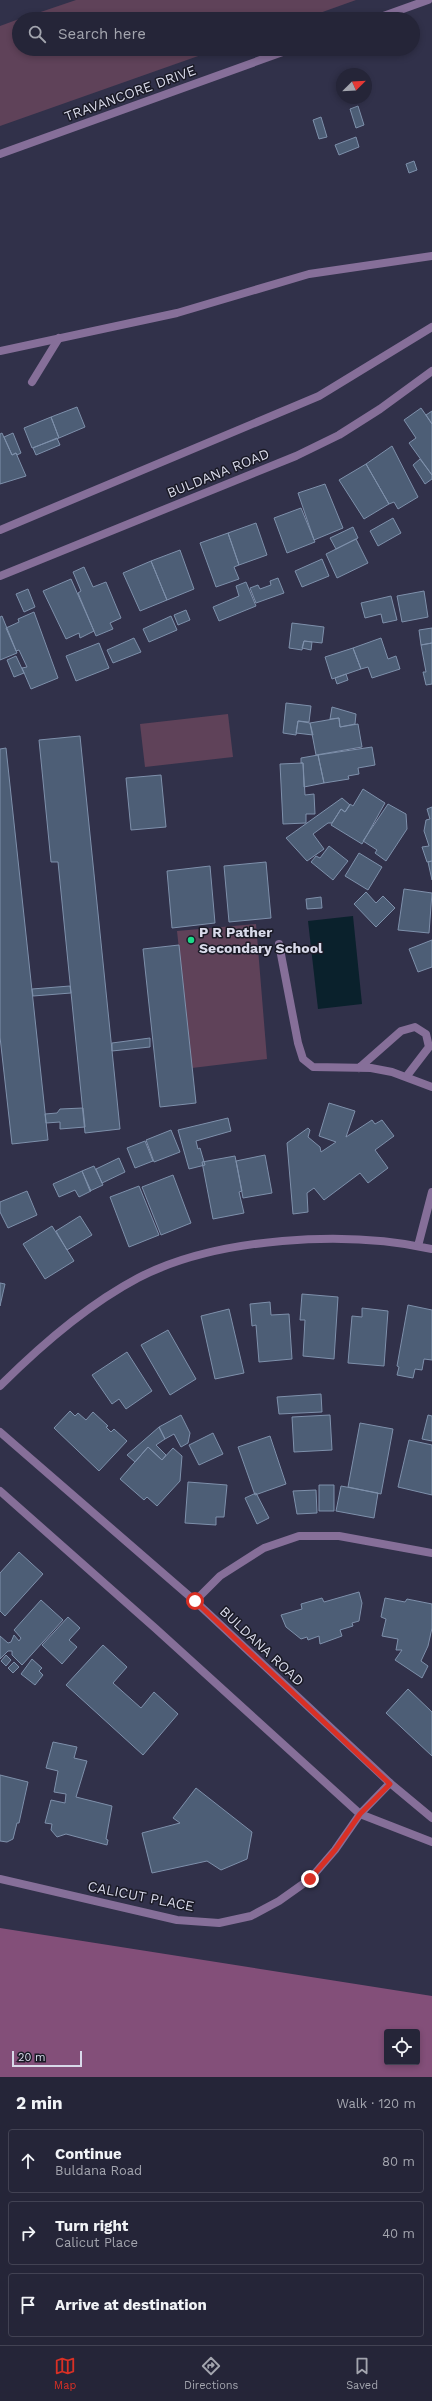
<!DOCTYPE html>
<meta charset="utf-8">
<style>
:root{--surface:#252538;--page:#2d2d40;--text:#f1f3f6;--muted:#a3a5ae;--line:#424253;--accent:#d93025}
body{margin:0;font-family:"Work Sans",sans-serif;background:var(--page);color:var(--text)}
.controls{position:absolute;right:12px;bottom:12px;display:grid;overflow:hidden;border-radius:4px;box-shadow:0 2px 6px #0003}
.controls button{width:36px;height:36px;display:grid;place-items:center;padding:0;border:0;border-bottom:1px solid var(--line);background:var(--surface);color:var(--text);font:20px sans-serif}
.compass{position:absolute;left:336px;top:68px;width:36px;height:36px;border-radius:50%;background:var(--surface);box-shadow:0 2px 6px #0003;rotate:66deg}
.scale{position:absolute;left:12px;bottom:10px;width:70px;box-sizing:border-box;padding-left:4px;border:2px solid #d9daea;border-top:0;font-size:11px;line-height:14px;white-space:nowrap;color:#d9daea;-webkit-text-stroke:3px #1a1a26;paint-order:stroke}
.stop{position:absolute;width:12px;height:12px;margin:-9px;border:3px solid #d93025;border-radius:50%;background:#fff}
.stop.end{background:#d93025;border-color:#fff;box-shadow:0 1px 4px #0008}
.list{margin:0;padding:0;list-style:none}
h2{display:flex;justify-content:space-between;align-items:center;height:52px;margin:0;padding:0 16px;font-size:17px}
h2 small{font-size:13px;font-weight:400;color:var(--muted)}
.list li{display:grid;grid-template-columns:26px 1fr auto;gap:12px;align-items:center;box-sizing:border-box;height:64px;margin:0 8px 8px;padding:0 8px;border:1px solid var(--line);border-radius:4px}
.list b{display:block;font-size:15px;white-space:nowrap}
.list p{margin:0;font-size:13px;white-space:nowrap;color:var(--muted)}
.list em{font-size:13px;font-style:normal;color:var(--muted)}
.icon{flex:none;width:22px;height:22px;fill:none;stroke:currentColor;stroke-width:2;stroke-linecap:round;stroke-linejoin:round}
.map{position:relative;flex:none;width:432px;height:2077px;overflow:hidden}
.search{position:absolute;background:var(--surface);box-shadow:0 2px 6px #0003;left:12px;right:12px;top:12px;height:44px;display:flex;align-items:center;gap:10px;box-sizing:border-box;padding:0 14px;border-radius:22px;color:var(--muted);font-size:15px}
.sheet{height:268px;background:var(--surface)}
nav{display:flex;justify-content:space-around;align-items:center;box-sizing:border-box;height:56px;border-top:1px solid var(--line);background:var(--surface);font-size:11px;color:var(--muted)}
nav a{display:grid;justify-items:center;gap:2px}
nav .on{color:var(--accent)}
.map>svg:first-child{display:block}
.green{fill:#5f4259}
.forest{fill:#834f79;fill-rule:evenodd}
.water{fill:#0a212c}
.building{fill:#4d5e76;stroke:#7e90ab}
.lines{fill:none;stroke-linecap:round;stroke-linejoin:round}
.lane{stroke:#866f99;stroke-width:8}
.street{stroke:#866f99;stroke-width:8}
.route{stroke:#d93025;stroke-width:5}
.poi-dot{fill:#1cd988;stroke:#1a1a26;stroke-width:1.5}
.labels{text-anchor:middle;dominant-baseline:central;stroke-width:3;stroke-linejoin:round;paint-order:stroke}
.street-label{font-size:14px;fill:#d9daea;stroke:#1a1a26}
.poi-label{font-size:14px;font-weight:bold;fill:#d9daea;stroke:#1a1a26;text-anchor:start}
</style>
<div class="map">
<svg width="432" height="2077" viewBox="0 0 432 2077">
<rect width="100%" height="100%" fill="#31314a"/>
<path class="green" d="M76,0H356L303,19H20Z
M19,19V49H218L0,126V26Z
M228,714L233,757L145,767L140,724Z
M256,924L267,1059L192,1068L177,931Z"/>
<path class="forest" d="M0,1928L432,1996V2077H0ZM387,2032H417V2062H387Z"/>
<path class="water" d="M353,916L362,1004L318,1009L308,921Z"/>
<path class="building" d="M358,106L364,125L356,128L350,109Z
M321,117L327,137L319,139L313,120Z
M356,137L359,147L339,155L335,145Z
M414,161L417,170L409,173L406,164Z
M77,407L85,427L59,438L51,417Z
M421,408L432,424V475L409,443L416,438L404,420Z
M432,411V424L426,415Z
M51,417L59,438L32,448L24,428Z
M2,433L12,455L16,453L26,476L0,484V434Z
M13,433L21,453L17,455L16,453L12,455L4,437Z
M57,438L60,445L36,455L33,448Z
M392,446L418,497L398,509L394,502L389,504L366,464Z
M420,459L432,475V479L425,484L413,465Z
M366,464L389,504L364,519L339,480Z
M325,484L343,528L314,540L298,493Z
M301,508L315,542L287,553L274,518Z
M393,518L401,533L378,546L370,531Z
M256,523L267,555L239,565L228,533Z
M353,527L358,538L336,549L330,538Z
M228,533L239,565L234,567L239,579L216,587L200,543Z
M356,539L368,563L337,578L326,554Z
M180,550L194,589L167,600L151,561Z
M322,559L329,576L302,587L295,571Z
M151,561L167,600L140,611L123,573Z
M84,567L93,587L106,582L121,618L110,623L113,629L96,636L78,593L81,591L73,572Z
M278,578L284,593L256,603L250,588L258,585L260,589L271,585L270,581Z
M71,579L94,631L80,638L79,633L66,639L43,591Z
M246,582L256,606L219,621L213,607L239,596L236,586Z
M28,589L35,607L24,612L16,594Z
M424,591L428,617L402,622L397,596Z
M391,596L397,620L383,623L381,614L365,618L361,603Z
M186,610L190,620L178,625L174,615Z
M34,612L58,678L31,689L22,668L27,667L19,650L16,651L6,628L19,622L18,619Z
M2,616L17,653L0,660V617Z
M171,616L177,630L149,642L143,629Z
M292,623L324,627L322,643L304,641L302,650L289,648Z
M432,628V643L421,645L419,630Z
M134,638L141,652L113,663L107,650Z
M381,638L388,659L396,656L400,669L372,678L368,667L361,669L353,648Z
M304,641L312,642L311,650L302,648Z
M99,643L109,668L76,681L66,656Z
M432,643V684L426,685L423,672H426L421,645Z
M353,648L361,669L332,679L325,657Z
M16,656L24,673L14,677L7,660Z
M346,674L348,680L337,684L335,678Z
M286,703L311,706L309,722L298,721L296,735L283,733Z
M332,707L356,714L355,724L340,727L339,718L330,719Z
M339,718L340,727L358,724L362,747L316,755L310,723Z
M298,721L310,723L313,735L296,733Z
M80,736L120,1129L85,1133L58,862H51L39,740Z
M372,747L375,765L358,768L359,774L348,776L349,779L324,783L318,755Z
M6,748L48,1140L12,1144L0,1037V749Z
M318,755L324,783L304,787L303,763H301V758Z
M303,763L305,795L314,794L315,814H306V823L283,824L280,764Z
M161,775L166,827L131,830L126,778Z
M363,789L385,803L362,844L331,825L341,809L345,812L350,804L353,806Z
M342,798L350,805L345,812L341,809L332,823H328L313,834L324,849L307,861L286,838Z
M388,804L406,814L407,829L386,861L375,853L377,850L363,841Z
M432,807V861L427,862L422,847L429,846L424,831L426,820L430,819L427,809Z
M329,846L348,861L333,880L311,862L316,856L320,858Z
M359,853L382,867L368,890L345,876Z
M432,861V880L428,862Z
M266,862L271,918L229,922L224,866Z
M210,866L215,923L172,928L167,871Z
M404,889L432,893L429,933L398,930Z
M366,892L376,903L383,896L395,908L376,927L354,904Z
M321,897L322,908L307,909L306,899Z
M432,940V967L418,972L409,949Z
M179,945L196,1103L160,1107L143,949Z
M70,986L71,993L33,996L32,989Z
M150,1038V1047L112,1051V1043Z
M329,1103L355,1111L346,1137L372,1120L375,1124L382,1120L394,1136L375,1150L388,1168L368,1183L360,1173L324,1200L314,1188L307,1193L308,1212L293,1214L287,1143L308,1128L310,1130L308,1137L320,1147L321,1152L336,1142L319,1136Z
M83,1108L85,1127L60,1129V1122L46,1123L45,1114L57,1113L60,1109Z
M228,1118L231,1131L196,1141L198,1149L200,1148L205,1165L189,1169L178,1130Z
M171,1130L180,1152L154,1162L146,1140Z
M145,1141L153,1161L135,1168L127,1148Z
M265,1155L272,1193L243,1198L236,1161Z
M235,1156L242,1191L239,1192L244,1213L213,1219L202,1162Z
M119,1158L125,1172L102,1183L96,1169Z
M94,1166L103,1185L90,1191L82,1171Z
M82,1171L91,1191L79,1197L75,1190L59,1197L53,1184Z
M173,1175L191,1223L161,1235L142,1187Z
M139,1186L159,1235L129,1247L110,1197Z
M27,1191L37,1215L8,1228L0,1212V1202Z
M80,1216L92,1235L67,1250L56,1231Z
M52,1226L74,1261L45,1279L23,1244Z
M0,1283L5,1284L0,1306Z
M302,1294L338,1297L334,1359L303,1356L305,1320H300Z
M270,1302L271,1315L289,1314L292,1359L259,1362L256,1325L252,1326L250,1304Z
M408,1305L432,1310V1360L424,1359L422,1370L415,1369L413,1378L397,1375L399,1367L397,1366Z
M362,1308L388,1311L384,1366L348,1363L352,1316L362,1317Z
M229,1309L244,1373L215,1379L201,1316Z
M168,1330L196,1379L170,1395L141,1345Z
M127,1352L152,1391L126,1409L119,1399L112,1404L92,1375Z
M321,1394L322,1412L279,1414L277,1397Z
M70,1411L75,1416L78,1413L86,1420L93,1412L108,1426L106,1427L111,1432L114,1429L127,1441L99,1471L54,1428Z
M181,1415L190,1433L188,1443L181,1447L174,1434L165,1439L159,1427Z
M330,1415L332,1450L294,1452L292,1417Z
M428,1415L432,1416V1441L422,1439Z
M360,1423L393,1429L381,1494L348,1487Z
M159,1427L165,1439L156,1445L166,1455L162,1460L148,1447L135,1462L127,1455Z
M213,1433L223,1454L199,1465L189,1445Z
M270,1436L286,1484L255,1495L238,1447Z
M409,1440L432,1445V1495L398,1487Z
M148,1447L162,1460L173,1448L182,1456L180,1481L157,1506L147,1497L144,1500L120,1479Z
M188,1482L227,1485L224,1517H216V1525L185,1523Z
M319,1485H334V1511H319Z
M341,1486L378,1493L374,1518L336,1511Z
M316,1490L317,1513L297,1514L293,1491Z
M256,1493L269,1518L257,1524L245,1498Z
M19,1552L43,1574L5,1616L0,1611V1573Z
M359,1592L362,1603L359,1621L352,1623L353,1626L340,1630L342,1636L320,1644L319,1636L308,1640L307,1637L301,1639L286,1627L281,1615L302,1609L301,1604L322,1598L324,1602Z
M385,1598L405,1602L407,1599L432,1604V1628L428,1646L421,1661L428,1666L422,1678L395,1660L402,1650H396L398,1639L382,1636L386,1619L381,1617Z
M41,1600L63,1620L22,1665L12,1655V1651H8L0,1659V1636L8,1643L11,1642L14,1635L19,1641L21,1638L14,1630Z
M68,1617L80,1628L69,1640L77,1647L62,1664L42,1645Z
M103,1645L127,1667L113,1683L141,1708L154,1692L178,1714L143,1755L66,1685Z
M6,1655L11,1660L6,1666L1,1661Z
M32,1659L42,1668L39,1671L43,1675L35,1685L21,1674Z
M14,1662L19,1667L13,1673L8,1668Z
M408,1689L432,1712V1756L386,1713Z
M53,1742L77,1747L74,1758L87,1761L76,1797L112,1806L106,1839L108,1840L107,1845L66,1834L57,1837L51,1830L52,1824L45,1823L51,1800L65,1803L66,1794L54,1792L58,1771L46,1768Z
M0,1775L28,1782L19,1823H17L13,1839L7,1842L0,1841Z
M196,1788L252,1832L247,1859L221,1870L207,1861L152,1873L142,1833L180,1823L173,1818Z"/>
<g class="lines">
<path class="lane" d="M0,351L177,313L309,274L432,256
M279,944L298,1043L303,1059L313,1067L371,1068L392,1072L432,1087
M359,1068L401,1031L415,1027L426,1034L429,1047L406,1077
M0,1879L177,1920L219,1923L251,1916L279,1901L310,1879L335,1850L360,1814L390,1783"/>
<path class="street" d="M375,19L428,0
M0,154L291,49
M32,382L59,338
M0,530L319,396L432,327
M0,576L296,456L339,435L380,409L432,371
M418,1246L432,1192
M0,1386C41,1345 87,1305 138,1278C217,1237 346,1230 432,1249
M0,1432L195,1601L390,1783L432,1818
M0,1491L155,1628L360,1814L432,1842
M195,1601L220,1576L264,1548L299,1536H339L432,1553"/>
</g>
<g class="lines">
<path class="route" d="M195,1601L390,1784L360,1814L335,1850L310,1879"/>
</g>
<circle class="poi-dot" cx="191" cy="940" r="4"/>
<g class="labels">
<g class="street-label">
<text transform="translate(130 93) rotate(-20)">TRAVANCORE DRIVE</text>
<text transform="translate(218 473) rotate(-22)">BULDANA ROAD</text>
<text transform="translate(262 1646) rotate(43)">BULDANA ROAD</text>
<text transform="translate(141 1896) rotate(11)">CALICUT PLACE</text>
</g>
<g class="poi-label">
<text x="199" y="932">P R Pather<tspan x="199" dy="16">Secondary School</tspan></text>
</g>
</g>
</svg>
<div class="controls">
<button><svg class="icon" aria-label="locate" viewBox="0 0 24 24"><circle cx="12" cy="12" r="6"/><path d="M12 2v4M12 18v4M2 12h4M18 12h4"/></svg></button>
</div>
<svg class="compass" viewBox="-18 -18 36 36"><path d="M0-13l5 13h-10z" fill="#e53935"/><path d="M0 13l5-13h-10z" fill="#a3a5ae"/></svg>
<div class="scale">20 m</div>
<div class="stop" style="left:195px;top:1601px"></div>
<div class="stop end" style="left:310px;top:1879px"></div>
<div class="search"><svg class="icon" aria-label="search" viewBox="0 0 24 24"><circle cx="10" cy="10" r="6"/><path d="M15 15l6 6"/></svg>Search here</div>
</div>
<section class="sheet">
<h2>2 min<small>Walk · 120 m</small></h2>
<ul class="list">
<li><svg class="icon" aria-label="ahead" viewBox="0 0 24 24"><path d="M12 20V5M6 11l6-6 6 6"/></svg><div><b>Continue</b><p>Buldana Road</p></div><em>80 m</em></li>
<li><svg class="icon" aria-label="right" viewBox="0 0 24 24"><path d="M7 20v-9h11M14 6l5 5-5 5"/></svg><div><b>Turn right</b><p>Calicut Place</p></div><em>40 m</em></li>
<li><svg class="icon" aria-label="arrive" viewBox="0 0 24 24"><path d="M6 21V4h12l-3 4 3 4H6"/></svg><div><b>Arrive at destination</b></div></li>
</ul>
</section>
<nav>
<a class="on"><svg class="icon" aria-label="map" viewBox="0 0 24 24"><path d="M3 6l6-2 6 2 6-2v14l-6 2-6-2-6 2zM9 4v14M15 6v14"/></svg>Map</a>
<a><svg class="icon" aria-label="directions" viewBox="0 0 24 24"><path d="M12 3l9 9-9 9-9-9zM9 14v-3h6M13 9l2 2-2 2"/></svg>Directions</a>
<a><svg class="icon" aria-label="saved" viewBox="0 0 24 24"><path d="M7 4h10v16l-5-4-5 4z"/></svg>Saved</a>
</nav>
